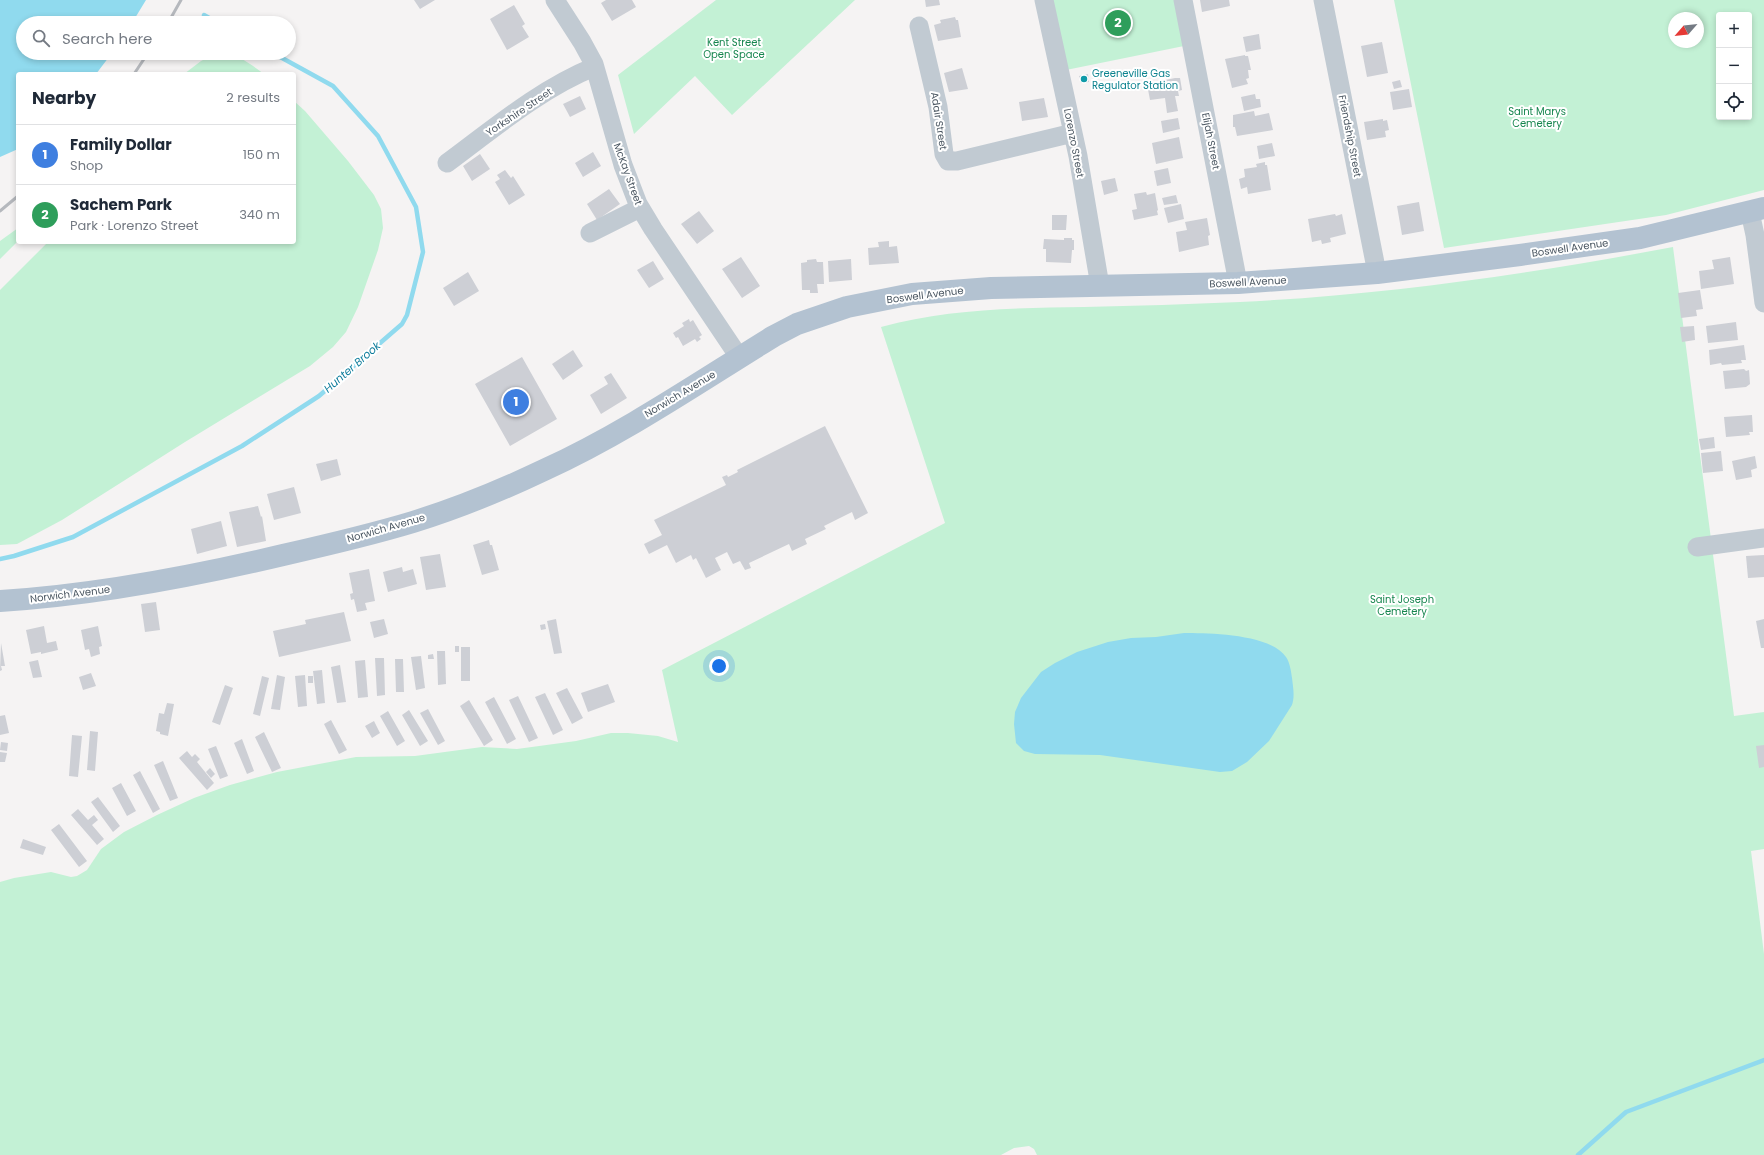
<!DOCTYPE html>
<meta charset="utf-8">
<style>
:root{--surface:#fff;--page:#f2f2f3;--text:#1f2937;--muted:#747a83;--line:#e0e1e3;--accent:#1a73e8}
body{margin:0;font-family:Poppins,sans-serif;background:var(--page);color:var(--text)}
.controls{position:absolute;right:12px;top:12px;display:grid;overflow:hidden;border-radius:4px;box-shadow:0 2px 6px #0003}
.controls button{width:36px;height:36px;display:grid;place-items:center;padding:0;border:0;border-bottom:1px solid var(--line);background:var(--surface);color:var(--text);font:20px sans-serif}
.compass{position:absolute;left:1668px;top:12px;width:36px;height:36px;border-radius:50%;background:var(--surface);box-shadow:0 2px 6px #0003;rotate:242deg}
.you{position:absolute;left:719px;top:666px;width:14px;height:14px;margin:-10px;border:3px solid #fff;border-radius:50%;background:#1a73e8;box-shadow:0 0 0 6px #1a73e833}
.badge{display:grid;place-items:center;width:26px;height:26px;border-radius:50%;background:var(--accent);color:#fff;font-size:13px;font-weight:700}
.pin{position:absolute;translate:-50% -50%;border:2px solid #fff;box-shadow:0 1px 4px #0006}
.list{margin:0;padding:0;list-style:none}
h2{display:flex;justify-content:space-between;align-items:center;height:52px;margin:0;padding:0 16px;font-size:17px}
h2 small{font-size:13px;font-weight:400;color:var(--muted)}
.list li{display:grid;grid-template-columns:26px 1fr auto;gap:12px;align-items:center;box-sizing:border-box;height:60px;padding:0 16px;border-top:1px solid var(--line)}
.list b{display:block;font-size:15px;white-space:nowrap}
.list p{margin:0;font-size:13px;white-space:nowrap;color:var(--muted)}
.list em{font-size:13px;font-style:normal;color:var(--muted)}
.icon{flex:none;width:22px;height:22px;fill:none;stroke:currentColor;stroke-width:2;stroke-linecap:round;stroke-linejoin:round}
.map{position:relative;flex:none;width:1764px;height:1155px;overflow:hidden}
.search{position:absolute;background:var(--surface);box-shadow:0 2px 6px #0003;left:16px;top:16px;width:280px;height:44px;display:flex;align-items:center;gap:10px;box-sizing:border-box;padding:0 14px;border-radius:22px;color:var(--muted);font-size:15px}
.panel{position:absolute;background:var(--surface);box-shadow:0 2px 6px #0003;left:16px;top:72px;width:280px;height:172px;border-radius:4px}
.map>svg:first-child{display:block}
.green{fill:#c3f1d5;fill-rule:evenodd}
.water{fill:#90daee}
.lines{fill:none;stroke-linecap:round;stroke-linejoin:round}
.stream{stroke:#90daee;stroke-width:4.5}
.building{fill:#cdcfd5}
.minor{stroke:#c1cad2;stroke-width:19}
.major{stroke:#b3c2d1;stroke-width:22}
.rail{stroke:#b5b8bd;stroke-width:3}
.culture-dot{fill:#0f9aa8;stroke:#fff;stroke-width:1.5}
.labels{text-anchor:middle;dominant-baseline:central;stroke-width:4;stroke-linejoin:round;paint-order:stroke}
.park-label{font-size:10px;fill:#17864f;stroke:#fff}
.culture-label{font-size:10px;fill:#0d838f;stroke:#fff;text-anchor:start}
.street-label{font-size:10px;fill:#4a5661;stroke:#fff}
.water-label{font-size:11px;font-style:italic;fill:#0c7c9b;stroke:#fff}
</style>
<div class="map">
<svg width="1764" height="1155" viewBox="0 0 1764 1155">
<rect width="100%" height="100%" fill="#f5f3f3"/>
<path class="green" d="M716,0H855L732,115L695,76L634,134L618,75Z
M1053,0H1174L1184,46L1066,70Z
M1394,0H1764V190L1666,215L1444,248ZM1719,15H1749V117H1719ZM1674,18H1698V42H1674Z
M217,53C237,53 249,63 264,74H184L201,61Z
M294,101L305,111L348,161L374,195L381,209L383,228L378,250L358,307L346,332L333,347L310,366L185,442L62,520L17,544L0,545V290L48,242H294Z
M18,228V241L0,259V241Z
M1673,247L1734,716L1764,712V849L1751,851L1764,954V1155H1037L1034,1149L1029,1146L1014,1148L1001,1155H0V882L14,878L51,872L71,877L77,876L87,870L101,849L124,832L157,815L194,798L230,785L277,772L356,757L415,756L482,747L517,749L576,741L611,733H628L658,736L678,742L662,670L945,523L881,327C947,309 1015,308 1084,307C1136,306 1188,304 1240,302C1386,295 1530,274 1673,247Z"/>
<path class="water" d="M0,0H146L132,23H23V53H112L96,74H18V149L0,157Z
M1184,633C1209,633 1271,634 1286,657C1290,663 1291,671 1292,678C1293,687 1295,696 1292,705L1269,741L1247,762L1232,771L1220,772L1100,755L1035,754L1024,751L1016,743L1014,724L1015,712L1021,698L1041,672L1055,663L1077,652L1108,642L1131,638L1156,637Z"/>
<g class="lines">
<path class="stream" d="M204,15L218,23
M0,559L14,556L73,537L242,446L319,396L402,324L407,315L423,252L416,207L378,136L333,86L273,53
M1578,1155L1626,1112L1764,1060"/>
</g>
<path class="building" d="M414,0H435L420,9Z
M606,0H632L636,7L612,21L601,3Z
M925,0H939L940,5L926,7Z
M1200,0H1229L1230,6L1202,12Z
M514,5L525,24L522,26L529,37L507,50L490,19Z
M955,17L956,20H958L961,37L938,41L934,25L941,23L940,20Z
M1259,34L1261,49L1246,52L1243,37Z
M1382,42L1388,73L1367,77L1361,46Z
M1245,55V56H1248L1251,70H1248L1249,78L1246,79L1248,84L1232,88L1225,59Z
M962,68L968,89L949,92L944,73Z
M1088,74L1089,82L1081,83L1079,76Z
M1175,78H1180L1182,90L1178,91L1179,96H1175L1178,111L1167,113L1165,98L1150,100L1147,84Z
M1400,80L1402,87L1394,89L1392,82Z
M1409,89L1412,107L1393,110L1390,92Z
M1255,94L1256,99H1260L1261,107L1244,111L1241,97Z
M580,96L586,109L570,117L563,104Z
M1044,98L1048,117L1022,121L1019,102Z
M1254,111L1255,116L1269,113L1273,130L1237,136L1235,127H1233V115Z
M1178,118L1180,129L1163,133L1161,121Z
M1383,119V121L1387,120L1389,130L1385,131L1386,137L1367,140L1364,122Z
M1179,137L1183,158L1156,164L1152,143Z
M1272,143L1275,156L1259,159L1257,146Z
M593,152L601,166L583,177L575,163Z
M480,154L490,169L472,181L463,166Z
M1265,162V165H1267L1271,190L1248,194L1247,187L1241,189L1239,179L1245,177L1244,169L1257,167L1256,164Z
M1168,168L1171,183L1157,186L1154,171Z
M505,170L511,178L513,176L525,195L509,205L495,182L500,179L497,175Z
M1115,178L1118,191L1104,195L1101,181Z
M609,189L620,204L597,220L587,204Z
M1146,192L1147,195L1155,193L1158,210L1157,211L1158,215L1134,220L1132,210L1137,209L1134,194Z
M1176,195L1178,203L1164,205L1162,198Z
M1419,202L1424,231L1402,235L1397,206Z
M1181,204L1184,219L1168,223L1164,208Z
M699,211L714,231L697,244L681,224Z
M1335,214L1336,216L1342,214L1346,234L1330,238L1331,242L1322,244L1321,240L1312,242L1308,219Z
M1052,215H1067L1066,230H1052Z
M1207,218L1210,235L1208,236L1209,245L1179,252L1176,232L1187,230L1185,222Z
M1064,238H1072V240H1074V250H1072L1071,263L1046,262V249H1043L1044,239L1064,240Z
M889,241V247L897,246L899,263L869,265L868,248L879,247L878,242Z
M741,257L760,286L742,298L722,269Z
M1730,257L1734,284L1701,289L1699,271L1714,269L1712,260Z
M816,259L817,262H823L824,284H817L818,293H810V290H802L801,263L807,262V260Z
M851,259L852,280L829,282L828,261Z
M653,261L664,279L649,288L637,270Z
M468,272L479,291L454,306L443,288Z
M1700,290L1703,309L1696,310L1697,316L1681,318L1678,293Z
M689,319L690,322L693,320L702,335L699,337L701,339L697,342L695,339L683,346L678,337L676,338L673,333L684,326L682,323Z
M1736,322L1738,340L1708,343L1706,326Z
M1694,326L1695,340L1682,342L1680,327Z
M1744,345L1746,360H1741L1742,363L1722,365L1721,363L1710,365L1709,350Z
M573,350L583,366L563,380L552,364Z
M522,357L557,419L510,446L475,384Z
M1744,369L1746,371L1749,370L1750,384L1746,387L1725,389L1723,371Z
M611,373L627,398L601,414L590,395L608,384L604,377Z
M1752,415L1753,432H1749L1750,435L1726,437L1724,417Z
M825,426L868,513L855,520L852,512L824,526L826,529L805,539L807,544L792,551L789,544L749,563L751,568L745,570L740,561L733,564L727,552L715,558L721,570L706,578L696,558L693,560L691,555L676,563L667,545L649,554L644,544L662,535L654,520L726,485L722,477L727,475L728,477L738,472L737,470Z
M1714,437L1715,448L1701,450L1699,439Z
M1721,451L1723,471L1703,473L1701,453Z
M1755,456L1757,468L1751,470L1752,477L1736,480L1732,461Z
M337,459L341,475L321,481L316,464Z
M294,487L301,513L274,520L267,494Z
M258,506L261,517L262,516L266,541L237,547L229,512Z
M221,521L227,546L197,554L191,529Z
M489,540L490,545H492L499,570L482,575L473,545Z
M440,554L446,587L426,590L420,557Z
M1764,555V577L1748,578L1746,556Z
M402,567L403,572L413,569L417,584L388,592L383,572Z
M369,569L375,601L365,603L367,610L357,612L354,599L351,600L350,594L353,593L349,573Z
M156,602L160,630L145,632L141,604Z
M344,612L351,641L279,657L273,631L306,624L305,620Z
M384,619L388,634L374,638L370,622Z
M556,619L562,653L554,654L547,621Z
M1764,619V648H1761L1756,621Z
M545,624L546,629L541,630L540,625Z
M44,626L47,643L56,641L58,650L41,654V652L31,654L26,630Z
M98,626L102,646L99,647L100,654L91,657L89,649L85,650L81,630Z
M1,643L5,666H1L2,670L0,671Z
M455,646H459V652H455Z
M461,647H470V681H461Z
M437,651H445L446,684L438,685Z
M433,654L434,659H428V655Z
M421,656L425,688L416,690L411,657Z
M375,658H384L385,695L377,696Z
M395,659H403L404,692H396Z
M38,660L42,677L33,678L29,662Z
M365,660L368,697L358,698L355,661Z
M340,665L346,702L337,703L331,667Z
M322,670L325,703L317,704L313,671Z
M91,673L96,686L83,690L79,677Z
M277,675L285,677L280,710L271,709Z
M305,675L307,706L298,707L295,676Z
M262,676L269,678L260,716L253,714Z
M308,676H313V683H308Z
M608,684L615,702L588,712L581,693Z
M225,685L233,688L220,725L212,722Z
M567,688L583,718L572,724L556,693Z
M545,693L563,730L553,735L535,697Z
M518,696L538,738L529,742L509,700Z
M494,697L516,739L507,744L485,702Z
M469,700L493,740L484,746L460,706Z
M167,703L174,704L168,736L160,734V732L156,731L159,713L164,714Z
M428,709L445,741L438,745L420,713Z
M409,710L428,741L420,746L402,715Z
M388,711L405,741L397,746L380,716Z
M5,715L9,733L0,735V716Z
M331,720L347,750L339,754L324,724Z
M374,721L380,733L372,738L365,726Z
M90,731L98,732L95,771L87,770Z
M264,732L281,768L272,772L255,737Z
M72,735L82,736L78,777L69,776Z
M242,739L254,771L247,774L234,743Z
M1,742L8,743L7,751L0,750Z
M1764,745V767L1759,768L1756,746Z
M216,746L228,776L220,779L208,749Z
M187,751L192,757L195,754L200,759L197,762L214,783L207,790L179,758Z
M0,752L7,753L5,762H0Z
M163,761L178,798L170,801L154,765Z
M210,768L215,774L211,778L206,772Z
M140,771L160,809L153,813L133,775Z
M121,783L136,811L127,816L112,788Z
M98,797L120,826L113,832L91,802Z
M78,809L88,820L94,815L98,820L92,825L104,839L97,845L71,815Z
M59,824L87,861L79,867L51,830Z
M23,839L46,847L43,855L20,848Z"/>
<g class="lines">
<path class="minor" d="M555,0L582,42L594,64L623,165L638,204L653,229L739,357
M1044,0L1078,156L1100,286
M1183,0L1238,283
M1323,0L1377,273
M919,26L938,107L944,154L948,161H957L1073,133
M447,163C493,129 540,89 594,67
M1750,212L1755,235L1764,303
M590,233L640,208
M1697,547L1764,538"/>
<path class="major" d="M0,601C96,595 190,577 283,555C327,545 370,535 413,522C458,508 502,490 544,470C625,433 699,382 774,336L797,324L847,307L912,294L991,288L1238,283L1377,273L1520,255L1640,238L1764,208"/>
<path class="rail" d="M168,23L181,0
M134,74L148,53
M0,211L18,196"/>
</g>
<circle class="culture-dot" cx="1084" cy="79" r="4"/>
<g class="labels">
<g class="park-label">
<text x="734" y="42">Kent Street<tspan x="734" dy="12">Open Space</tspan></text>
<text x="1537" y="111">Saint Marys<tspan x="1537" dy="12">Cemetery</tspan></text>
<text x="1402" y="599">Saint Joseph<tspan x="1402" dy="12">Cemetery</tspan></text>
</g>
<g class="culture-label">
<text x="1092" y="73">Greeneville Gas<tspan x="1092" dy="12">Regulator Station</tspan></text>
</g>
<g class="street-label">
<text transform="translate(519 112) rotate(-34)">Yorkshire Street</text>
<text transform="translate(939 121) rotate(81)">Adair Street</text>
<text transform="translate(1350 136) rotate(79)">Friendship Street</text>
<text transform="translate(1211 141) rotate(79)">Elijah Street</text>
<text transform="translate(1074 143) rotate(79)">Lorenzo Street</text>
<text transform="translate(628 174) rotate(70)">McKay Street</text>
<text transform="translate(1570 248) rotate(-8)">Boswell Avenue</text>
<text transform="translate(1248 282) rotate(-3)">Boswell Avenue</text>
<text transform="translate(925 295) rotate(-7)">Boswell Avenue</text>
<text transform="translate(680 394) rotate(-31)">Norwich Avenue</text>
<text transform="translate(386 528) rotate(-16)">Norwich Avenue</text>
<text transform="translate(70 594) rotate(-7)">Norwich Avenue</text>
</g>
<g class="water-label">
<text transform="translate(352 367) rotate(-41)">Hunter Brook</text>
</g>
</g>
</svg>
<div class="controls">
<button>+</button>
<button>−</button>
<button><svg class="icon" aria-label="locate" viewBox="0 0 24 24"><circle cx="12" cy="12" r="6"/><path d="M12 2v4M12 18v4M2 12h4M18 12h4"/></svg></button>
</div>
<svg class="compass" viewBox="-18 -18 36 36"><path d="M0-13l5 13h-10z" fill="#e53935"/><path d="M0 13l5-13h-10z" fill="#747a83"/></svg>
<div class="you"></div>
<div class="pin badge" style="left:516px;top:402px;background:#3f7fe0">1</div>
<div class="pin badge" style="left:1118px;top:23px;background:#2e9e5b">2</div>
<div class="search"><svg class="icon" aria-label="search" viewBox="0 0 24 24"><circle cx="10" cy="10" r="6"/><path d="M15 15l6 6"/></svg>Search here</div>
<section class="panel">
<h2>Nearby<small>2 results</small></h2>
<ul class="list">
<li><span class="badge" style="background:#3f7fe0">1</span><div><b>Family Dollar</b><p>Shop</p></div><em>150 m</em></li>
<li><span class="badge" style="background:#2e9e5b">2</span><div><b>Sachem Park</b><p>Park · Lorenzo Street</p></div><em>340 m</em></li>
</ul>
</section>
</div>
